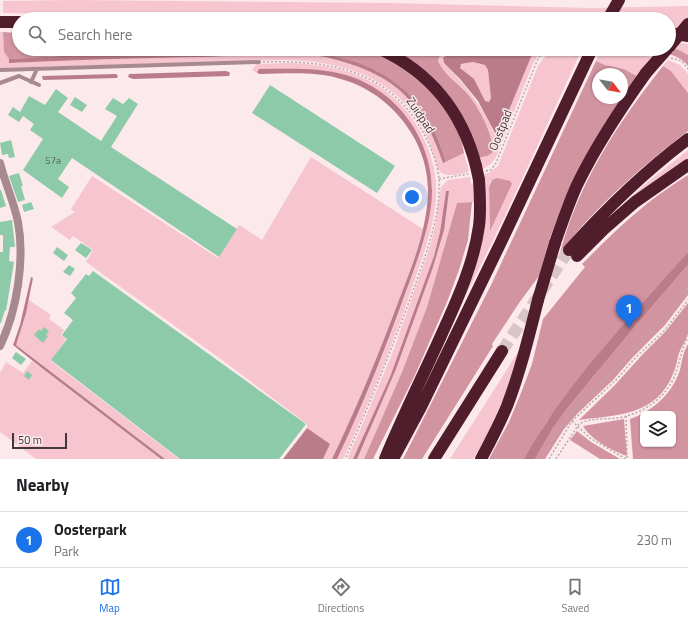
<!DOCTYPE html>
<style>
:root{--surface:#fff;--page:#f2f2f2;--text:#202124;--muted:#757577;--line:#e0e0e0;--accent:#1a73e8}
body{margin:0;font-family:"Titillium Web",sans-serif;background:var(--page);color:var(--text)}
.controls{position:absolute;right:12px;bottom:12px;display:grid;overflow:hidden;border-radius:6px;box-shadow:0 1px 3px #0004}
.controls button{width:36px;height:36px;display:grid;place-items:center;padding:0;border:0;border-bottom:1px solid var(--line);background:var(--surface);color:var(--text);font:20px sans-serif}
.compass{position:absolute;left:592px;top:68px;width:36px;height:36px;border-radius:50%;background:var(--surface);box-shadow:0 1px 3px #0004;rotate:121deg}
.scale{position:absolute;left:12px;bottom:10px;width:55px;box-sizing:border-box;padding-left:4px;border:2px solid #433739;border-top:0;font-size:11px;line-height:14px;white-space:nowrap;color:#433739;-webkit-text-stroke:3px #fce9ec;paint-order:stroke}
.you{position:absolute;left:412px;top:197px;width:14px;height:14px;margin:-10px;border:3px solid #fff;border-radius:50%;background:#1a73e8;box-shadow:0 0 0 6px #1a73e833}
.badge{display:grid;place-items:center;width:26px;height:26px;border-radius:50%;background:var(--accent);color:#fff;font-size:13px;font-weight:700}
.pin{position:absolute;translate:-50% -33px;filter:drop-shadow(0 1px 2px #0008)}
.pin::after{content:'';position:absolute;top:21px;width:14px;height:12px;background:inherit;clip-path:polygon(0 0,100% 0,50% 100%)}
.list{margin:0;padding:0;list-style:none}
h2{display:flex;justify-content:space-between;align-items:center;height:52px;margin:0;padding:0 16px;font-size:17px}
h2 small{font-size:13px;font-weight:400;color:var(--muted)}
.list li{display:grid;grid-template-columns:26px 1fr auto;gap:12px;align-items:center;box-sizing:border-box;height:56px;padding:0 16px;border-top:1px solid var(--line)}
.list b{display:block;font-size:15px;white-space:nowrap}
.list p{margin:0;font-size:13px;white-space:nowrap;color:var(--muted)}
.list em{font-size:13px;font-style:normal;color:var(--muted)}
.icon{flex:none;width:22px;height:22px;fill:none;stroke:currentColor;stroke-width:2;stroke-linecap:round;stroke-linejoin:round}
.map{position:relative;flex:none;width:688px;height:459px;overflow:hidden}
.search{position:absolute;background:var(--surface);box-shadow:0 1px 3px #0004;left:12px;right:12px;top:12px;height:44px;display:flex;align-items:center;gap:10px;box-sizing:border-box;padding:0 14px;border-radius:22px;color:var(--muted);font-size:15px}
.sheet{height:108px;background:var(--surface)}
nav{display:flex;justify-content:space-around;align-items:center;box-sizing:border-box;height:56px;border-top:1px solid var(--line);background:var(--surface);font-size:11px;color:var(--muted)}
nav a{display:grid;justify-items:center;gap:2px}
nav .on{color:var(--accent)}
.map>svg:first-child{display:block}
.green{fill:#f6c5cf;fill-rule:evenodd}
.forest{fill:#d394a2;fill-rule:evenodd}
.water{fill:#ba7c8a;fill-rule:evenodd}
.building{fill:#8dcaa9}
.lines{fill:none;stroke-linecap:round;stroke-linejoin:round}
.highway-tunnel{stroke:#d7c5c8;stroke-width:12;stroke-dasharray:12 6;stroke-linecap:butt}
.path{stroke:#b9a9ac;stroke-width:1.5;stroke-dasharray:2 2;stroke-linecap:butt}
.lane{stroke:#a78a90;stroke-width:4}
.street{stroke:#a78a90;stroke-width:8}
.highway{stroke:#501d2c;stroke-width:12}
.highway-bridge{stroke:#501d2c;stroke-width:12}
.labels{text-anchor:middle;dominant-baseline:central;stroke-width:3;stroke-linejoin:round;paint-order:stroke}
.number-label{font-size:10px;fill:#565c55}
.street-label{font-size:12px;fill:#433739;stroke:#fce9ec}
</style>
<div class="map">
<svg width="688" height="459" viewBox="0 0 688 459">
<rect width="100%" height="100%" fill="#fce9ec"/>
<path class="green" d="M72,0L387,3L592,8L688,6V30L669,28V19H467L3,13V1Z
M0,32H3L4,52L9,59V63C72,60 136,58 200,57C219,57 238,55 257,54C269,54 281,56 293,56C299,56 306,55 312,55C325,56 337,60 350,64C403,81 425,112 443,163H445L464,153L469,172C458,174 445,179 438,169C435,158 432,148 427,137C401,79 345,61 285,60L0,68Z
M669,42L688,44V55L677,49H669Z
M445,49H521L516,53L509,55L451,54L446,55L443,60L444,63C465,85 483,106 494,134L498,136L533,52V49L541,50L532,66L496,157C492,163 488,167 481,169L478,158L487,156L464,89L443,71L438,61L441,52Z
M559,49H582L504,218L454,319L464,294L482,175L489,173L498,166L538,66C544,57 548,52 559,49ZM491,180L512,184L490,230L489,187Z
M601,50H609L657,58L640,78L624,69L605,65L596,61Z
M668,60L680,65L688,74V93L671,71L663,66Z
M473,62L485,65L488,70L491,98L489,102L485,101L460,68V65Z
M290,63C347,65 394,81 421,133C431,152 437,174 436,194C435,227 422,258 412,288C392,346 370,403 343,459H337C364,404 386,348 406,292C415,267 423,242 428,216C430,207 432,199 432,189C429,138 397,92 348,76C324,68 284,71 257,70L259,74L252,70L257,64Z
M688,150V159L656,180L624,204L643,186Z
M311,157L423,229C416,256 406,281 397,307C377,359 356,409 332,459H323L330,444L307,428V424L218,357L86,262L93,250L73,236L70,240L51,227L75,212L71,209L92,176L218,258L239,225L262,240Z
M470,177L471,184H473L474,202L457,203L427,307L402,372L364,459H357C376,416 392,372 409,329C426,284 444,239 449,191H446L440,232L434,256L390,377L353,459H347L361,428L394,349L430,246L435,227L441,187L448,180Z
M29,300L51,315L49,319L64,330L61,335L66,339L51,361L179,459H165L15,344Z
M520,349L504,397L486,437L473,459H450Z
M32,361L161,459H36L0,432V373L6,362L23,373Z"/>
<path class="forest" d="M3,32L19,33V49H365C407,65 458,106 464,153L446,162C441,147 436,131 427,117C407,83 371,65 334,56L253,51L61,56L9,59L4,52Z
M395,49H445L441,52L438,61C444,74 453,79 463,89C476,102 495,135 492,153L487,156L478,158L471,136Z
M637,49H677L688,55V66C677,51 654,52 637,49Z
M596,61L605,65L624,69L640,78L563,203L550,238L539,276L519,303L492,344L493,346L422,459H403L491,285ZM598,74H622V98H598Z
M663,66L671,71L688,93V131C641,167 596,206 560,253C579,181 618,123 663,66Z
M688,175V252L547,421L524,459H489L509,422L521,393L532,364L543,319L585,267L582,264C603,243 624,222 648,203C660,193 674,184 688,175Z
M497,178L510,181L512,184L490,231L489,187L492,180Z
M472,202L468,240L459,270L447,302L415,375L373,459H364L402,372L427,307L457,203Z
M688,265V295L665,325L632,358L613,380L578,413L564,429L545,459H535L553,428L570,405L637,324Z
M688,303C688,312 688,327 688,334C686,341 681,347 679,353C677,360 676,368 673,374C656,416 617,415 579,420L614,386L643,354L665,332Z
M688,344V459H633L630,419C653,411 672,394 680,370C682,361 683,352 688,344ZM643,414H673V444H643Z
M624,419L627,456C613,451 590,439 583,426Z
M577,431L591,442L620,459H600L570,440Z"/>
<path class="water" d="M521,49H532L533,52L500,132L498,136L496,135L478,101L460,79L444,63L443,58C450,50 497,55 509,55L516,53ZM473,62L485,65L488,70L491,98L489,102L485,101L474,79L460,68L461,64Z
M253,51C274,51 294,50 314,53C358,57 404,78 427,117C436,131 441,147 446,162L443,163C425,111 403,81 350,64C337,60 325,56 311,55C305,55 299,56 293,56C281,56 269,54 257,54C238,55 219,57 199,57C136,58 72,60 9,63V59L61,56Z
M259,69C288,69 318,67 346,75C397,90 432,139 432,191C432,223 416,264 405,294C385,350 363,405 337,459H332C357,407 379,354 399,300C412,266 427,230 428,192C429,139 388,90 337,78C312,71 285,74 259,74L257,72Z
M226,71L229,72L230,73L229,76L133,79L128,77L129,74Z
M116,74L118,76L117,78L43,80L42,76Z
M446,191H449L444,230L433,267L396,369L357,459H353L390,377L434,256L440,232Z
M688,252V265L637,324L570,405L553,428L535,459H524C567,382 630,318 688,252Z
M31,277L33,278L26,313L16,345L165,459H161L43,369L13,345L20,325Z
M307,428L330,444L323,459H283Z"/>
<path class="building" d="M270,85L395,166L377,193L252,113Z
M56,89L68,98L58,112L101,141L117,116L105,109L113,98L123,104L129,98L138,104L111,147L237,229L219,257L72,158L58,179L69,187L62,198L23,170L43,139L30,130L34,124L23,116L19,122L8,115L13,107L20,112L29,96L45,105Z
M75,97L87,105L82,112L70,105Z
M11,140L15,157L9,158L8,154L2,155L0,143Z
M19,173L23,186H21L25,200L18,202L9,176Z
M0,190H1L6,206L0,208Z
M31,202L34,209L24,212L22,205Z
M12,220L15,247H10L9,261L14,262L6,311L5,310L1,323H0V252H3V235H0V222Z
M81,243L92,250L86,258L75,250Z
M57,247L68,255L64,261L53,253Z
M69,265L75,269L70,276L63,272Z
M93,271L306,424L279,459H180L51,360L67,339L62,335L73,320L64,313L76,298L71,293L86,274L89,276Z
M44,327L49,331L46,335L48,336L43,343L34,335L39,329L41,331Z
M16,352L26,359L21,365L12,358Z
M27,371L32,375L29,380L24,376Z"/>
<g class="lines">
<path class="highway-tunnel" d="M502,351L569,250"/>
<path class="path" d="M618,49L650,53
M671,58L682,61L688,69
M263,62C330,60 390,70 424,134C431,147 438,164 439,180C441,217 425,256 413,291C392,348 370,404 345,459
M486,171L491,170L496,163L537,61L540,56L547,49
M439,179L468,174
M626,416L627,459
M572,421L590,438L626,459
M541,459L558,430L571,414L645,338L688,288
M549,459L572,421L617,379L636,357L664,331L688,300
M556,459L579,424C593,416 612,421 627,416C647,410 667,396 675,375C680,363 681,349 688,337"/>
<path class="lane" d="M0,70L259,62
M31,82L37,69
M0,83L19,76L39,85"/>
<path class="street" d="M0,163C5,183 14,202 18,222C25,260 17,311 0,346"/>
<path class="highway" d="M608,19L619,0
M0,22H19
M669,33L688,36
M380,49C431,73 462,111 476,166
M555,243C562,223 569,202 578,183C597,144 621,108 646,73
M569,250C606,209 644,172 688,139
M577,256L604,229L635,202L688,165
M385,459C403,415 425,372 444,329C459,296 474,262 479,226C481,210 480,196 479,180
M393,459L421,407L501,242L592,49
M434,459L502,351
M481,459C490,442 499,425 507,406C520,372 529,336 538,300"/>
<path class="highway-bridge" d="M669,47L688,24
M646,73L667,49
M476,166L479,180
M538,300L555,243"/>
</g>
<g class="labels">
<g class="number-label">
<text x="53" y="160">57a</text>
</g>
<g class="street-label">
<text transform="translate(421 115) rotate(56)">Zuidpad</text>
<text transform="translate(500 130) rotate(-68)">Oostpad</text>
</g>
</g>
</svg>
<div class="controls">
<button><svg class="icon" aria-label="layers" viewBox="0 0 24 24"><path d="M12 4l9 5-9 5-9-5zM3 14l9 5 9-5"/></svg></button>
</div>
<svg class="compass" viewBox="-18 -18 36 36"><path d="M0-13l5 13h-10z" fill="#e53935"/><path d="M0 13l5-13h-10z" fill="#757577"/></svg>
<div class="scale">50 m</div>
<div class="you"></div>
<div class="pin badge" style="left:629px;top:328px">1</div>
<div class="search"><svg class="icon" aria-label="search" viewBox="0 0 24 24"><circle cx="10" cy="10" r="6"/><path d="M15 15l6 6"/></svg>Search here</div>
</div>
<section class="sheet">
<h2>Nearby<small></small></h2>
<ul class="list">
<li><span class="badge">1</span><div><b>Oosterpark</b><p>Park</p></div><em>230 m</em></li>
</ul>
</section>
<nav>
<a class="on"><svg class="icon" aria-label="map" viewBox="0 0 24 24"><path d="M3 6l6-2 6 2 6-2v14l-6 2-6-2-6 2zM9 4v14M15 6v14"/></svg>Map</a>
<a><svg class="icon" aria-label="directions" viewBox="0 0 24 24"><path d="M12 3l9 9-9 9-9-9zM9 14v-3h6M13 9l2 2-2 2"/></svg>Directions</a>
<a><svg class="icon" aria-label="saved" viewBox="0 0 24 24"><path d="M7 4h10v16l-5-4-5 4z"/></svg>Saved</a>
</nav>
